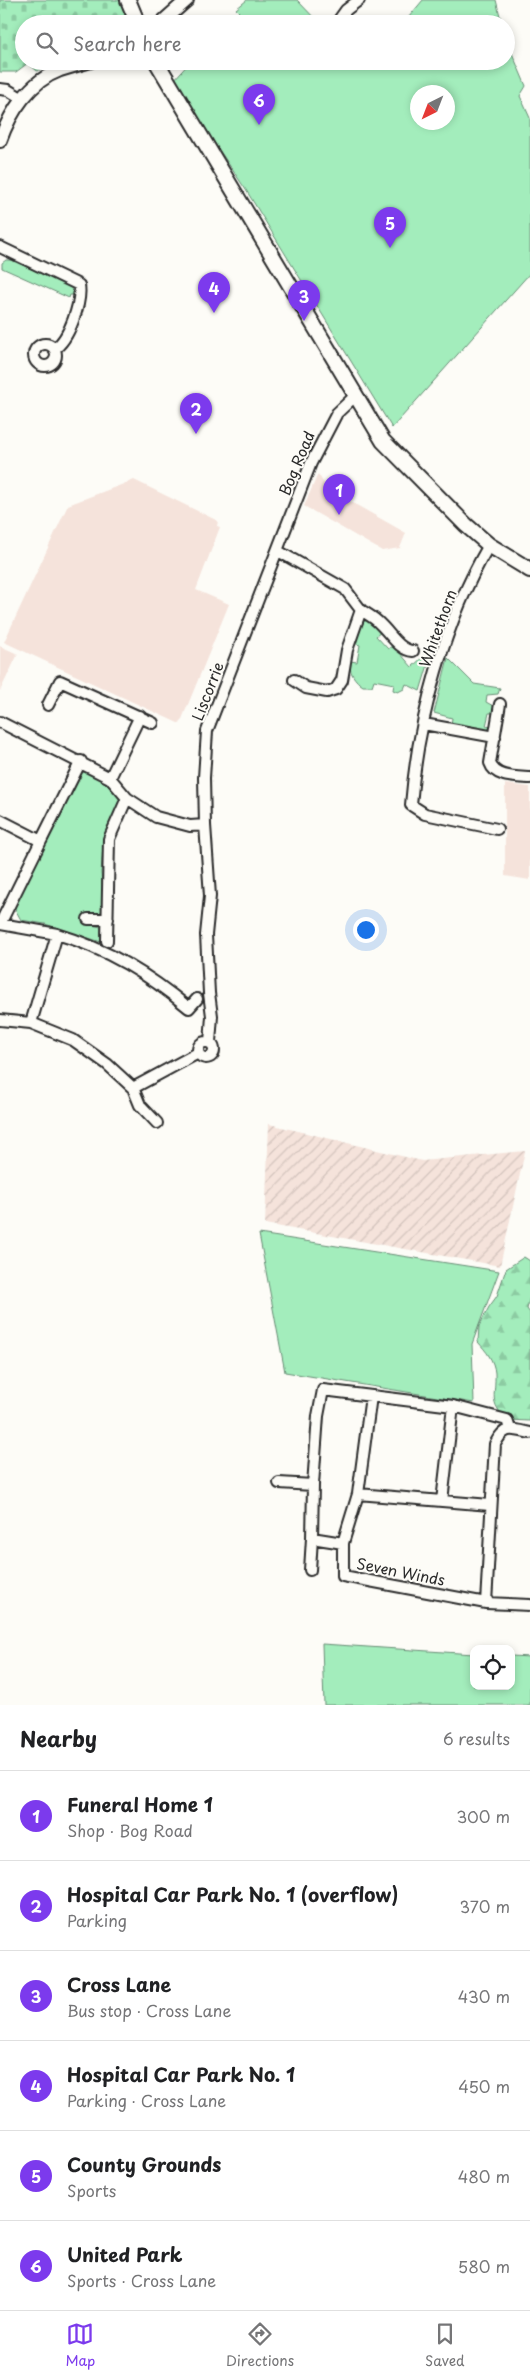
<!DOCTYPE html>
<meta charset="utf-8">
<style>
:root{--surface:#fff;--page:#f2f2f2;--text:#202124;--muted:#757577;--line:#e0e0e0;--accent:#7c3aed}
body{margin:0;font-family:"Playpen Sans",sans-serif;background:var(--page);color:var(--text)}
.controls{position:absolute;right:15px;bottom:15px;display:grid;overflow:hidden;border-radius:10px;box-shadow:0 2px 8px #0003}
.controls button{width:45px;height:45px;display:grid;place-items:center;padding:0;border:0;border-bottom:1px solid var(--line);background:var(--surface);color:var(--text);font:25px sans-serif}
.compass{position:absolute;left:410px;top:85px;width:45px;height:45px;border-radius:50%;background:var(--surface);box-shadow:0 2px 8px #0003;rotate:222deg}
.you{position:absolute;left:365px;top:929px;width:18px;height:18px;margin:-12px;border:4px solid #fff;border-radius:50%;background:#1a73e8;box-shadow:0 0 0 8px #1a73e833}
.badge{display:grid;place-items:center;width:32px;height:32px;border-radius:50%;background:var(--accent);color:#fff;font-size:16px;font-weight:700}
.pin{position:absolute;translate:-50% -41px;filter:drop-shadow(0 1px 2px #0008)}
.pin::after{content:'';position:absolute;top:26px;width:18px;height:15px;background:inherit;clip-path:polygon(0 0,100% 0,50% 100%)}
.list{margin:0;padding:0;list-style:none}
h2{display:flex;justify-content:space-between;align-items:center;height:65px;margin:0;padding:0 20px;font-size:21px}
h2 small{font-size:16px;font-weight:400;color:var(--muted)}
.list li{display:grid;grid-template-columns:32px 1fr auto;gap:15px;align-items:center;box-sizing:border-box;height:90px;padding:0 20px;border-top:1px solid var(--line)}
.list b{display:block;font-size:19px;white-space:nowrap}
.list p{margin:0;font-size:16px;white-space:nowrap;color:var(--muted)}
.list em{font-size:16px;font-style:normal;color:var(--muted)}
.icon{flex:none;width:28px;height:28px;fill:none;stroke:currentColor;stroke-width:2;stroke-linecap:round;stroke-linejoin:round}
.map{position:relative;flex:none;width:530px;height:1705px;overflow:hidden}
.search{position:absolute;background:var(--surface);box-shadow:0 2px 8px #0003;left:15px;right:15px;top:15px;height:55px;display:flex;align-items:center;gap:12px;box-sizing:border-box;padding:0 18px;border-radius:28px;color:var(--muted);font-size:19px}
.sheet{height:605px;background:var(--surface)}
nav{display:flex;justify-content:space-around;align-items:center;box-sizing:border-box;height:70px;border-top:1px solid var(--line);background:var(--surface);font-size:14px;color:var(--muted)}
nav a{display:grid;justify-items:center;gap:2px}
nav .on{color:var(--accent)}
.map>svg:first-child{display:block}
.built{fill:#f5e3db}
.industrial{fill:url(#industrial-furrows)}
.green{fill:#a3edbc;stroke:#678c74;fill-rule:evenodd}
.forest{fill:url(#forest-firs);stroke:#678c74}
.cemetery{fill:url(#cemetery-stones);stroke:#678c74}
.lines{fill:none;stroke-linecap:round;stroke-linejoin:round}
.minor-casing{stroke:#2b2b2b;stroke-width:14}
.tertiary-casing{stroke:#2b2b2b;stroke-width:16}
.secondary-casing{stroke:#2b2b2b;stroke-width:18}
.minor{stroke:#fdfcf7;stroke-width:10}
.tertiary{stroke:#fdfcf7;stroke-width:12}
.secondary{stroke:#fdfcf7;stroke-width:14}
.labels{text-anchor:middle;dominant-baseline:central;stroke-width:4;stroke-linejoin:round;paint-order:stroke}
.street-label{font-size:15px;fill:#2b2b2b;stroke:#fdfcf7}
</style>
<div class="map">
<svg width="530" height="1705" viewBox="0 0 530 1705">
<defs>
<pattern id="industrial-furrows" width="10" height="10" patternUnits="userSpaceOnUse" patternTransform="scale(1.25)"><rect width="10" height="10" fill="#f5e3db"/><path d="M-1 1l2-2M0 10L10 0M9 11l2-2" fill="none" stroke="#d2c3bc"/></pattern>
<pattern id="forest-firs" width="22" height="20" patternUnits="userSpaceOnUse" patternTransform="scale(1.25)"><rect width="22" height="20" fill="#a3edbc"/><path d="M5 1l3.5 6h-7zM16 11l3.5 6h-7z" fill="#8ccba2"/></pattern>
<pattern id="cemetery-stones" width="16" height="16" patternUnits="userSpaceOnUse" patternTransform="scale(1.25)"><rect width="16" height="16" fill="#a3edbc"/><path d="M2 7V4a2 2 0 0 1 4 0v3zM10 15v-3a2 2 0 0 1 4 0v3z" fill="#8ccba2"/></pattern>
</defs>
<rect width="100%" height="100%" fill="#fdfcf7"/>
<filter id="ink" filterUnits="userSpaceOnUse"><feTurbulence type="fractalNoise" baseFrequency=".02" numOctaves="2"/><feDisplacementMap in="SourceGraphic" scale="10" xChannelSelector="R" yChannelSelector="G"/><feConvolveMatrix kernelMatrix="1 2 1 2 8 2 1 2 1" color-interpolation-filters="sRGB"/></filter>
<g filter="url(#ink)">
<path class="built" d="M318,474L333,498L337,494L406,533L400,548L382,551L304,506Z
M134,480L218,521L217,526L220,527L196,590L229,604L180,724L4,642L68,505Z
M0,646L18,654L0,691Z
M505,784L530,787V880L505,876Z"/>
<path class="industrial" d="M269,1124L422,1161L525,1151L500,1266L265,1224Z"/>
<path class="green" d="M247,0H297L320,24H227L239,12L236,9Z
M423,0H496L502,24H403Z
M506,39L526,86L520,96L530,118V273L392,428L246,190L173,81L191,61H356L366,70L373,61H506ZM418,92H448V122H418Z
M6,260H11L70,286L75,295H70L69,298L2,268V263Z
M364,621H372L381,632L376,636L388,649L393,645L412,667L427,653L431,655L420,691L406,684L404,689L398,692L393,690L394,684L374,680L372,686H363C355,681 348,671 350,661L357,662L360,645L354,643Z
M448,658L474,684L500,688L498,694L487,695L486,702L495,707V713H489L486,726L492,727L490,731L451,725L452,718L434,713Z
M87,771L100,778L119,797V804L108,826L103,845L101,873L104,907L100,913L87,915V924L101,927V942L45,924L21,920L14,907L79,773Z
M259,1234L499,1271L472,1344L474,1403L285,1372Z
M322,1644L474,1654V1686H511V1656L530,1657V1705H324Z"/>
<path class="forest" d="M524,1257L530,1261V1296L527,1309L530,1313V1421L507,1420C488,1401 496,1396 495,1373C494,1360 486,1351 478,1342L479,1326L489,1307L497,1296L506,1269Z"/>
<path class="cemetery" d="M0,0H119L128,19L121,21L119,24H24V61H59L37,71L28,63L16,72H0Z"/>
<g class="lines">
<defs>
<path id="minor" d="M336,24L346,10L359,0
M0,89L8,90L23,99
M0,247L79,285C82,302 69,340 54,349
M34 355a11 11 0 1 1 22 0a11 11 0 1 1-22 0Z
M489,545C445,621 418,717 411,805L425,814L497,829
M278,551L345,589L361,610L347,650L342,680L336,689L327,692L306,688L294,680
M361,610C367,614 375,618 380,624C390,633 399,650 413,651
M500,704L490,763C495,778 516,777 530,778
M48,705L60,681L153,723
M0,722L110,778L127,798L156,817L190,826L205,825L204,778L207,731L311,463L337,413L355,396
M424,724L495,737
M110,778L140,716
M0,820L41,841L81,761
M205,825L210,896L206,935L209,993L212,1016L210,1042
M88,919H108
M0,924L41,841
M57,934C108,949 149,975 189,1008L197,999
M107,941L109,839L127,798
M0,1020L31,1023L57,934L1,924
M31,1023L73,1040L107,1064L133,1088L140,1105L157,1123
M198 1050a8 8 0 1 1 16 0a8 8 0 1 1-16 0Z
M133,1088L198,1053
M279,1483L313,1485L318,1416L323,1390L453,1406
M358,1494L371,1396
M442,1501L453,1406L507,1420L510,1429
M490,1505L358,1494L343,1543V1576L486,1603L530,1605
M312,1538L313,1485
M310,1570L312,1538L343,1543
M486,1603L495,1444C505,1425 511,1429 530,1433"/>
<path id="tertiary" d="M160,24L187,0
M0,141C10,112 30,81 60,70C70,67 80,64 91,61"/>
<path id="secondary" d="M128,0L138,24
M156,61L383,441L466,525L489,545L530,570"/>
</defs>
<use href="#minor" class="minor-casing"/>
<use href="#tertiary" class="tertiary-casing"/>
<use href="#secondary" class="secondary-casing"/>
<use href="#minor" class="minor"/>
<use href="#tertiary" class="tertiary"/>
<use href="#secondary" class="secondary"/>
</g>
</g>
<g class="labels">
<g class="street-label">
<text transform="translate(296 463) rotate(-67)">Bog Road</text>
<text transform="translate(437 628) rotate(-70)">Whitethorn</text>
<text transform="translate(207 691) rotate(-69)">Liscorrie</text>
<text transform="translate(401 1571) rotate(11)">Seven Winds</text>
</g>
</g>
</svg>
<div class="controls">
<button><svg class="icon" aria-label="locate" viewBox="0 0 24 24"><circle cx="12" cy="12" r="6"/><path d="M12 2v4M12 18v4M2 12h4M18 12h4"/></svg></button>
</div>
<svg class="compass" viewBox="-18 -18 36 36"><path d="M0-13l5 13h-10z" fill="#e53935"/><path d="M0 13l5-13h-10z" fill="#757577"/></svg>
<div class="you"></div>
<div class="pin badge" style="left:339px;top:515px">1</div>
<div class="pin badge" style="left:196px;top:434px">2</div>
<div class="pin badge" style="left:304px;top:321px">3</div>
<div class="pin badge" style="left:214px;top:313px">4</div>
<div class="pin badge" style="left:390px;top:248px">5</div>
<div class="pin badge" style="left:259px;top:125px">6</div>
<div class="search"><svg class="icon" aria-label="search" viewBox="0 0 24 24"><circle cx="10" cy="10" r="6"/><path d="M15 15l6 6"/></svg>Search here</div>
</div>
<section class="sheet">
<h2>Nearby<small>6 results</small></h2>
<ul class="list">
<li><span class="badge">1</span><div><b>Funeral Home 1</b><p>Shop · Bog Road</p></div><em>300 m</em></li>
<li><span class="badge">2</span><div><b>Hospital Car Park No. 1 (overflow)</b><p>Parking</p></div><em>370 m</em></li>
<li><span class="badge">3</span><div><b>Cross Lane</b><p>Bus stop · Cross Lane</p></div><em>430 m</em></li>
<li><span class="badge">4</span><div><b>Hospital Car Park No. 1</b><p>Parking · Cross Lane</p></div><em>450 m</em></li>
<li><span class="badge">5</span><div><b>County Grounds</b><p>Sports</p></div><em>480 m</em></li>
<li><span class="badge">6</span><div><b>United Park</b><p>Sports · Cross Lane</p></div><em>580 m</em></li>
</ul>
</section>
<nav>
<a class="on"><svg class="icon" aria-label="map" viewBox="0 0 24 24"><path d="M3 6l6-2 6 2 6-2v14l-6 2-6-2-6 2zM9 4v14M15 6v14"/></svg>Map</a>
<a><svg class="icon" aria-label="directions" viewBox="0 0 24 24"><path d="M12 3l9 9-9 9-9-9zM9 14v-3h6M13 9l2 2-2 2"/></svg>Directions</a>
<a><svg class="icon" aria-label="saved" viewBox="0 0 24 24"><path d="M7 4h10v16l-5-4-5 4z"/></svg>Saved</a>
</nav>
